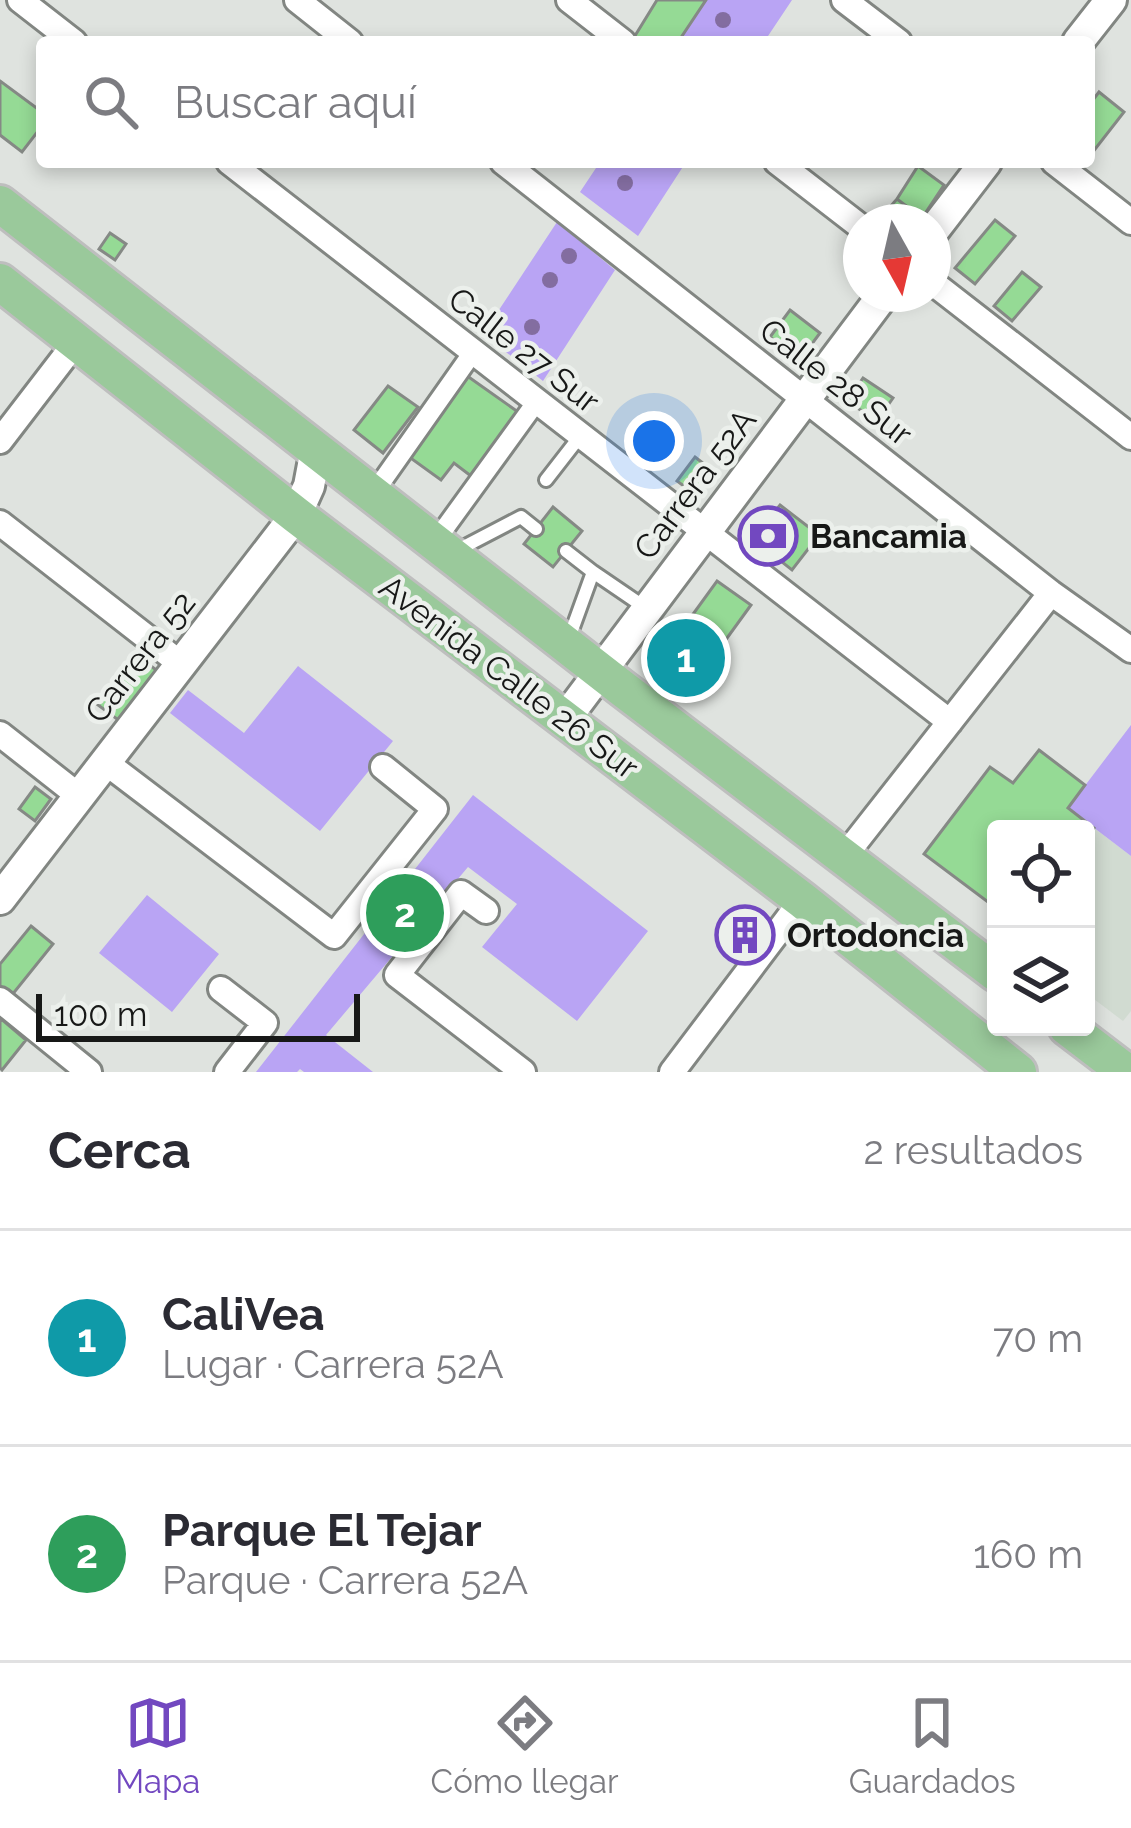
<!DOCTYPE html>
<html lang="es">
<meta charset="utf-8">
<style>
:root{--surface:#fff;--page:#f2f2f3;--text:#2b2b33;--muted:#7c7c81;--line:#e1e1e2;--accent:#7248c0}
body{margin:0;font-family:Raleway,sans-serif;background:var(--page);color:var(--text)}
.controls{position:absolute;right:36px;bottom:36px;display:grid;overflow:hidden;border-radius:12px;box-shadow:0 6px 18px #0003}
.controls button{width:108px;height:108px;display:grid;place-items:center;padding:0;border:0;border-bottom:3px solid var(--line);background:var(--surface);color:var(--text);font:60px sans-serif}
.compass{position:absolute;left:843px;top:204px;width:108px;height:108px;border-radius:50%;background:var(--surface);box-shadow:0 6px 18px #0003;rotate:172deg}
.scale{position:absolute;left:36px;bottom:30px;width:324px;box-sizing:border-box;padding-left:12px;border:6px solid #171817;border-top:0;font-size:33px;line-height:42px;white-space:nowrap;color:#171817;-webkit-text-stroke:9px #ecf0ec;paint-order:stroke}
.you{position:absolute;left:654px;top:441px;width:42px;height:42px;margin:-30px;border:9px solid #fff;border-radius:50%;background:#1a73e8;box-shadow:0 0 0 18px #1a73e833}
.badge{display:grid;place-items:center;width:78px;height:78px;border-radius:50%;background:var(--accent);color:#fff;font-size:39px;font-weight:700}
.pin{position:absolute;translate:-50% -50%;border:6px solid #fff;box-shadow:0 3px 12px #0006}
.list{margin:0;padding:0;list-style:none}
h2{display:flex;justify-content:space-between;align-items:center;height:156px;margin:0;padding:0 48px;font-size:51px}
h2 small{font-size:39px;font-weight:400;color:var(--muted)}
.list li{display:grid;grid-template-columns:78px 1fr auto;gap:36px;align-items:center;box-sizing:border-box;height:216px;padding:0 48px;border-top:3px solid var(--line)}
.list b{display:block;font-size:45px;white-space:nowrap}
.list p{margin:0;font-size:39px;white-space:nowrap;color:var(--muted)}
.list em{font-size:39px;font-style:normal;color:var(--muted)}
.icon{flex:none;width:66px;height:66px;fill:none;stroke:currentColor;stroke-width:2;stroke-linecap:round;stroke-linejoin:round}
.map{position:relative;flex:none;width:1131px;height:1072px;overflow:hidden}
.search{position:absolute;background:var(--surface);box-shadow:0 6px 18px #0003;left:36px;right:36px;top:36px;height:132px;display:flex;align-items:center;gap:30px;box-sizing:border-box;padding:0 42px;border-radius:12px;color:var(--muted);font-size:45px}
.sheet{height:588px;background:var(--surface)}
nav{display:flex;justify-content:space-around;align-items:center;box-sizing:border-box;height:168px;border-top:3px solid var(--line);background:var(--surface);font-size:33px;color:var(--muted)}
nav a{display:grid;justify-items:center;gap:6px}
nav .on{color:var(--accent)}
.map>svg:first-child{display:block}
.built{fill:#d1dbd1}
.green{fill:#b9a4f4}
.building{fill:#95da95;stroke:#858985;stroke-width:3}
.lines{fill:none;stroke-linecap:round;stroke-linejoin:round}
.service-casing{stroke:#828682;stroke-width:18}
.pedestrian-casing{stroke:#828682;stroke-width:24}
.minor-casing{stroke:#828682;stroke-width:30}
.tertiary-casing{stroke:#828682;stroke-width:36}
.primary-casing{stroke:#bebebe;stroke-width:42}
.service{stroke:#fff;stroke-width:12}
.pedestrian{stroke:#fff;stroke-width:18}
.minor{stroke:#fff;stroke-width:24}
.tertiary{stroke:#fff;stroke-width:30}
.primary{stroke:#9ac99b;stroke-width:36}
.tree{fill:#836da0}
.labels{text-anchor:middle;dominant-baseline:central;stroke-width:9;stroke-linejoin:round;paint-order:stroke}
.street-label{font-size:33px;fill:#171817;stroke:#ecf0ec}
.poi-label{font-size:33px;font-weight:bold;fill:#171817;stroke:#ecf0ec;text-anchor:start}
</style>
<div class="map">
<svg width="1131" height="1072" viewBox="0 0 1131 1072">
<rect width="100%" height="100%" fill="#dfe3df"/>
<path class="built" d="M1094,828L1131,856V1011L1123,1021L1086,993V839Z"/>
<path class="green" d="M705,0H792L764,42H677Z
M600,162H686L638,236L580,192Z
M557,222L615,270L543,381L483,334Z
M298,666L393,741L320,831L170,713L188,690L244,733Z
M1131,725V856L1068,808Z
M473,795L648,931L577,1021L482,947L517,904L468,867L326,1035L373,1072H304L300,1069L297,1072H256Z
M147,895L219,954L172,1012L99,953Z"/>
<path class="building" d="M657,0H706L678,42H636L633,39Z
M0,81L42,112V126L22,152L0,135Z
M1099,92L1124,112L1089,157V105Z
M918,166L944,185L922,218L897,199Z
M897,199L922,218L918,222H885L880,218Z
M995,220L1015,236L975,284L955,268Z
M110,233L126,244L115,260L99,249Z
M861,257V282L849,272Z
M1022,272L1041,287L1012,321L994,306Z
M790,310L820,333L800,360L770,337Z
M463,373L521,414L475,479L454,463L441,480L405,454Z
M863,378L893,398L877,421L847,401Z
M388,386L418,407L383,453L354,430Z
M695,457L717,474L696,495L677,481Z
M780,505L819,535L792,570L753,539Z
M553,507L582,531L553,567L524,544Z
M717,581L751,605L717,652L683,628Z
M683,628L717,652L690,690L655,664Z
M135,654L159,672L121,722L98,705Z
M1039,750L1085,785L1068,808L1094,828L1086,839V829H996V908L924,854L990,767L1013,783Z
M35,787L51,799L35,821L19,809Z
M748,918L760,927L742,951L731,943Z
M31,926L53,944L12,995L0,986V964Z
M0,1018L26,1040L2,1070L0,1068Z"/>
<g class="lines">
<defs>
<path id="service" d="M546,480L581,435
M566,551L593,572L572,630L573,644
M454,552L521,517L536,529
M593,572L637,602H649"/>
<path id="pedestrian" d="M373,494L473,352
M434,543L537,401"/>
<path id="minor" d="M20,0L74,42
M297,0L350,42
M569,0L623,42
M844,0L899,42
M229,162L950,722
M503,162L1051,593L1131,650
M777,162L861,227
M1054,162L1131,222
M933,283L1131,437
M0,441L76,342
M0,523L181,664
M0,734L79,796
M105,762L334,936L435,809L383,767
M843,858L1051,593
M486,911L461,893L397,975L523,1072
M221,989L265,1023L227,1072
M0,1000L89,1072
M672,1072L802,900"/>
<path id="tertiary" d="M1078,42L1111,0
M933,231L986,162
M565,719L884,294
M0,899L296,515L309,486L316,449"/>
<path id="primary" d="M0,204L623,689L996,973
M0,282L296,515L802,900L1018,1072
M1067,1027L1126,1072"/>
</defs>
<use href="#service" class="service-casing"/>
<use href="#pedestrian" class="pedestrian-casing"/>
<use href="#minor" class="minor-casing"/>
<use href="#tertiary" class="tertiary-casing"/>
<use href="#primary" class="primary-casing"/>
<use href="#service" class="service"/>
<use href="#pedestrian" class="pedestrian"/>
<use href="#minor" class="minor"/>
<use href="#tertiary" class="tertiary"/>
<use href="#primary" class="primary"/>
</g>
<g class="tree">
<circle cx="723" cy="20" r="8"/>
<circle cx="625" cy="183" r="8"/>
<circle cx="569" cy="256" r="8"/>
<circle cx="550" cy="280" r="8"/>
<circle cx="532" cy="327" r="8"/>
</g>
<defs>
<symbol id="bank-ring" viewBox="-11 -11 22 22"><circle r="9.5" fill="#ecf0ec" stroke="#7248c0" stroke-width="1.5"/><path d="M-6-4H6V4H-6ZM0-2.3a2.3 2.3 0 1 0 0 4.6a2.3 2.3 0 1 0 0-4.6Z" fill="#7248c0"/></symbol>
<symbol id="building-ring" viewBox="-11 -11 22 22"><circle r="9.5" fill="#ecf0ec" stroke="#7248c0" stroke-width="1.5"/><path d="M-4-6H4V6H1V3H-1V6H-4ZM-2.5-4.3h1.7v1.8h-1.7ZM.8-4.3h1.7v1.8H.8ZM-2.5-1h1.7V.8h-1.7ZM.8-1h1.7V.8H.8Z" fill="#7248c0"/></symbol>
</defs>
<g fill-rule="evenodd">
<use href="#bank-ring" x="735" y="503" width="66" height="66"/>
<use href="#building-ring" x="712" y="902" width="66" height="66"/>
</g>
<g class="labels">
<g class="street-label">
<text transform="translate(524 350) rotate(38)">Calle 27 Sur</text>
<text transform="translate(836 382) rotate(38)">Calle 28 Sur</text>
<text transform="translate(695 484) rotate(-53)">Carrera 52A</text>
<text transform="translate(140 657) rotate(-52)">Carrera 52</text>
<text transform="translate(509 677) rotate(37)">Avenida Calle 26 Sur</text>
</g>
<g class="poi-label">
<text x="810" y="536">Bancamia</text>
<text x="787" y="935">Ortodoncia</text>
</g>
</g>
</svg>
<div class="controls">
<button><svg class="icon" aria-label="locate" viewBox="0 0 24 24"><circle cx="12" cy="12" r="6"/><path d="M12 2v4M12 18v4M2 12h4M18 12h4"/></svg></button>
<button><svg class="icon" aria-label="layers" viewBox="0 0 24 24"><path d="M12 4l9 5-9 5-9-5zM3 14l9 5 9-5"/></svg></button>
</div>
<svg class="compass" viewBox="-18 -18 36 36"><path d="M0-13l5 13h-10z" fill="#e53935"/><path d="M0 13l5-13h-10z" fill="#7c7c81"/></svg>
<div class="scale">100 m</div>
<div class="you"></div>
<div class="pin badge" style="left:686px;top:658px;background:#0f9aa8">1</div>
<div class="pin badge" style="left:405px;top:913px;background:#2e9e5b">2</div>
<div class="search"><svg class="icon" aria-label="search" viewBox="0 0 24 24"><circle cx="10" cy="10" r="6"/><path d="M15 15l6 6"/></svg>Buscar aquí</div>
</div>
<section class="sheet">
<h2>Cerca<small>2 resultados</small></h2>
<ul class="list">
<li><span class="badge" style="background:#0f9aa8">1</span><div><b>CaliVea</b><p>Lugar · Carrera 52A</p></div><em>70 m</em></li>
<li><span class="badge" style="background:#2e9e5b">2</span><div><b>Parque El Tejar</b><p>Parque · Carrera 52A</p></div><em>160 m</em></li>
</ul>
</section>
<nav>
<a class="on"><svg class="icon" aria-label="map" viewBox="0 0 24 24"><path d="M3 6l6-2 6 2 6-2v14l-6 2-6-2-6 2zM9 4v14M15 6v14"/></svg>Mapa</a>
<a><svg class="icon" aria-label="directions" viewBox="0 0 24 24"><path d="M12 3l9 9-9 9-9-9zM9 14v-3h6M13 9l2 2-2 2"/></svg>Cómo llegar</a>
<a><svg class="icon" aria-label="saved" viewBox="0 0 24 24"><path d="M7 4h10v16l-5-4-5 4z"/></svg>Guardados</a>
</nav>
